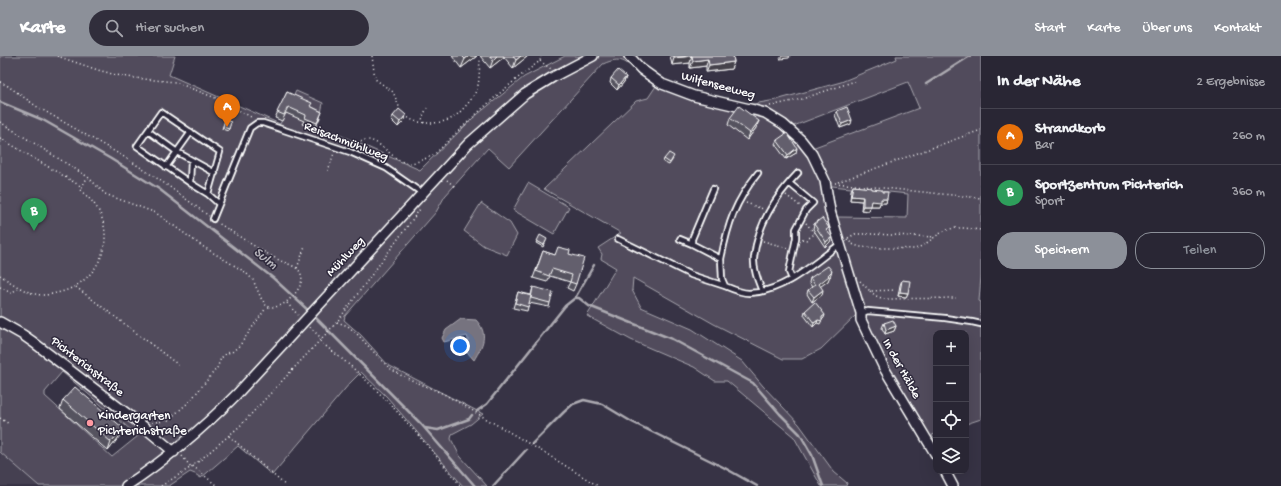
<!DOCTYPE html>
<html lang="de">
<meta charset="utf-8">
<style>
:root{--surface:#292634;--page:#312e3c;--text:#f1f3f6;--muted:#a5a5ac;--line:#45434f;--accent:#8c9099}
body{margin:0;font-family:"Gochi Hand",sans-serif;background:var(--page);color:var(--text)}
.controls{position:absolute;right:12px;bottom:12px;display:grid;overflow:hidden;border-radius:8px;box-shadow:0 4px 16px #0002}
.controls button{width:36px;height:36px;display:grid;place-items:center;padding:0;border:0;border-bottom:1px solid var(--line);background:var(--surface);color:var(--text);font:20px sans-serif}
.you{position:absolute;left:460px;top:290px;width:14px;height:14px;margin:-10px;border:3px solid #fff;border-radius:50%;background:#1a73e8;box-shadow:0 0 0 6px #1a73e833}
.badge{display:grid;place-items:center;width:26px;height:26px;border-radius:50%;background:var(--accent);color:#fff;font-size:13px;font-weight:700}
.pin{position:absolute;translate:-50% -33px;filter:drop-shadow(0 1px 2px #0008)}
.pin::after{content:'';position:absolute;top:21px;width:14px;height:12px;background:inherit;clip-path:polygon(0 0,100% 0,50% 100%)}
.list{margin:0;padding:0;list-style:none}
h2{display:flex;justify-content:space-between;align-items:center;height:52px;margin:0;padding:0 16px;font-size:17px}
h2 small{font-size:13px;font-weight:400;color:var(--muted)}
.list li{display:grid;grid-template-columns:26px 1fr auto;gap:12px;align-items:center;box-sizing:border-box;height:56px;padding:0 16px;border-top:1px solid var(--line)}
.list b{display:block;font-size:15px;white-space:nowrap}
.list p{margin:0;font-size:13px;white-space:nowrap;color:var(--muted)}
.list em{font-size:13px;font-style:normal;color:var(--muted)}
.actions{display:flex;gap:8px;padding:12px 16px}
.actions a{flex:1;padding:9px 0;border:1px solid var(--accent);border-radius:16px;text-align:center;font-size:14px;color:var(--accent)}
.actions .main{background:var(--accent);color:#fff}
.icon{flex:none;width:22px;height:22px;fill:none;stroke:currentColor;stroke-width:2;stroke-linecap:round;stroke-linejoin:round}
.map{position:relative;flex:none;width:981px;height:430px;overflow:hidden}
header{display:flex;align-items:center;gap:24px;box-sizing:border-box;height:56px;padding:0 20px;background:var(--accent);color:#fff}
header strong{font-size:19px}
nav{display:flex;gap:22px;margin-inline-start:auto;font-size:14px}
.search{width:280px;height:36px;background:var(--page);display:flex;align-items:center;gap:10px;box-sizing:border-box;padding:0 14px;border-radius:22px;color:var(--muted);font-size:15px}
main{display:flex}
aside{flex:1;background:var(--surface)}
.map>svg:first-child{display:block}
.built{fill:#444051}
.green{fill:#514c5c;stroke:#a8a6ae;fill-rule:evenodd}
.water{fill:#76737f;stroke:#adabb2}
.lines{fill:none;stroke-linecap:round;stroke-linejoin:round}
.stream{stroke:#adabb2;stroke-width:2.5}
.service-casing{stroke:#fff;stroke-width:8}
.minor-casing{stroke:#fff;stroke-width:12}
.path{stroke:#fff;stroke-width:1.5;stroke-dasharray:1 3;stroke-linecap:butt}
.service{stroke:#2f2a3d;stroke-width:4.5}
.minor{stroke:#2f2a3d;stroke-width:9}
.wall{fill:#55525e;stroke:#fff}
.shaded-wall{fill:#45424c;stroke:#fff}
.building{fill:#635f6d;stroke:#fff}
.poi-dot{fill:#ff9aa2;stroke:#2f2a3d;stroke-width:1.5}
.labels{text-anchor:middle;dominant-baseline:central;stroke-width:3;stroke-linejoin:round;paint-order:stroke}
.street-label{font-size:13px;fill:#fff;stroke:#2f2a3d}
.poi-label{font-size:13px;fill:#fff;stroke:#2f2a3d;text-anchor:start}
.water-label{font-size:14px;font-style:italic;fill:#b4b2b9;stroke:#2f2a3d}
</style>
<header>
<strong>Karte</strong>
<div class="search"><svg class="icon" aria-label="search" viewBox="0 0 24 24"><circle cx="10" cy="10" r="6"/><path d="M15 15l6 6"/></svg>Hier suchen</div>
<nav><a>Start</a><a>Karte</a><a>Über uns</a><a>Kontakt</a></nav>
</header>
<main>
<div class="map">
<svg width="981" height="430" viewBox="0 0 981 430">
<rect width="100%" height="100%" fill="#373345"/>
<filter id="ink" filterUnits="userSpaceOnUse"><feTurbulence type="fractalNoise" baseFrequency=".025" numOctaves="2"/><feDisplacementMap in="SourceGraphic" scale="8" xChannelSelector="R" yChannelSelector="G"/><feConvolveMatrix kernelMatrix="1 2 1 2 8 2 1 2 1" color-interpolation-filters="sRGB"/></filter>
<g filter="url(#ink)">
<path class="built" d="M0,396L39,430H0Z"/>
<path class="green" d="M0,0H175L169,19L280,68L296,35L323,47L320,62L315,73L328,74L420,114L473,62L524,21L565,0H634L640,8L664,26L695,37L736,46L753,48L776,44L841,26L897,3L896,0H981V220L979,245L981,246V363L966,368V277H936V378L932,379L936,388V407L887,323L856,259L821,293L802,303H783L714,268L633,222L632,234L641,251L692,273L742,305L763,330L799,368L834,416L847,427L846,430H821L794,381L727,325H715L694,311L631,284L587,260L616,212L601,203L602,198L598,192L621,177L544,133L636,45L648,42L656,30C650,25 643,22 638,17C625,5 621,0 603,8L509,111L488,92L445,140L436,156L345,260L344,264L361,279L388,309L483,358L471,368L452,378L451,383L460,400L487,430H463L387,341L361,316L350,327L272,419L238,390L201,422L195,418L190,416L169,430H39L0,396ZM908,26L919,52L812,92L810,87L791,71ZM832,130L908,138L907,162L837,161L831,132ZM62,316L138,380L112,401L45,340V336Z
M528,127L569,151L554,178L513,154Z
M481,147L510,167L517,179L507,199L484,190L464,175Z"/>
<path class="water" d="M461,263L476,264C489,278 483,289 474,304L467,296L468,283L467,280L444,286L442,282L446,274Z"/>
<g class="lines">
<path class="stream" d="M926,28L970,0
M0,46L43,64L111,103L159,133L273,222L310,256
M575,242H579L589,250L672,283L753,327L780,358L800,378L812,399L823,430
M313,259L421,368L475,430
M477,355L487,348L565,250L575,242L594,209
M425,372L438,374L469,363L472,359
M532,388L564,356L573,348L584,344L602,348L632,366L723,411L757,430
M493,430L526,394"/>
<defs>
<path id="service" d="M148,75L177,96L215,117
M166,111L191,76
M190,127L191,104
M789,127L813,147L806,154L796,173V182L789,216L792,223
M208,138L220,96L161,56L137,90L190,127L208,138L219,148
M213,163L250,72L257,67H263L350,96L386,112L422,137
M618,183L691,219L725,230
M680,183L692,188L721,203L722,223L725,230C732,233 741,237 749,237C784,236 813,208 840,188
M692,188V183L713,133
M721,203C728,167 735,146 758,117
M762,235C758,225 753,213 754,202C757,169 776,140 798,117
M861,257L868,255L945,262L972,266L981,268"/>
<path id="minor" d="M629,0L641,13L662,28L694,40L754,54L765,57L783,68L801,84L812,98L825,125L830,155L861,257V264L884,312L936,399
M0,266L23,279L33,286L138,366L174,396
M945,415L953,430
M126,430C167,403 202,373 236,339L468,88L525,38L553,21L593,0"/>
</defs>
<use href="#service" class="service-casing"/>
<use href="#minor" class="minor-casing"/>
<path class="path" d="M57,0L98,14L116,19L134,22L175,26L218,43L253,62
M372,0L375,23L393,36L400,53
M540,5L551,13
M0,26L8,30L36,50L126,102L167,129L209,160
M770,50L802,43L855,25
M405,59C415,70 442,69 454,61C462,55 472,44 476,35C480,27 479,14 480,4
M0,66L88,121L105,138L156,157L202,190L245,216L253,224L261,242L267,251C279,252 285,248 293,240C298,234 304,226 301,218C299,211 288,208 281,205C259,194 239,180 218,167
M424,67L422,62L427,52
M0,82L82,131
M354,90C357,88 361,85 365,84C380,82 393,106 408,107C417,107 427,102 435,98C468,65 502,33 540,5L541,0
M328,115L334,97
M447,124L455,131
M838,126L981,74
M835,127L981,142
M786,139L800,150
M746,147L763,153
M806,167L815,178
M848,182L855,178H871L935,181
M802,183L806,184L816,177
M847,183L852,188L860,191L915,193C927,189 936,178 947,174C957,170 971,173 981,174
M763,185L788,192
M297,212L305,191
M0,219C13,228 28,239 44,239C48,239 53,238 56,237C91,231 115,194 101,160C97,149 89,142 80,134L87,122
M860,225L870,235L895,234
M0,231L11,237L19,232
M76,231L181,311
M870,235L876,240L884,243L956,242
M287,247L298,259
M337,266L348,270L357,278L388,311L402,320L444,338L545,397L598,430
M310,271L322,283
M320,285C331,295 344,304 355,314C394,349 428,390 461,430
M0,362L9,368
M152,366L167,365L189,346L217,312L221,302L227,297L232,296L240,289L266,252
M229,380L286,430
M182,400L191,411
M193,410L217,430
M161,430L193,410L240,370L337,266L420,153"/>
<use href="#service" class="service"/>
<use href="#minor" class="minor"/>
</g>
<path class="wall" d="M452,0H477L461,12Z
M480,0H528L513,12L504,1L490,12Z
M670,0H735H733L734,6L731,13L706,16V10L690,12V7L672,9Z
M626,21L624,26L617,34L610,27L611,22Z
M287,36L310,50L322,56L315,73L302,68L304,65L286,57L282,65L275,62Z
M837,55L851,68L840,72L835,59Z
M393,60L405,64L398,71L391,64Z
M730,62L756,72L747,84L728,69Z
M225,64L231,66L228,75L222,73Z
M777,84L796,97L786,103L775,88Z
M664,103H673L669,109L663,106Z
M853,130L872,133L882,136L887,143L886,147H880L879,150H870L869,155L861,154L862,145L850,144L851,134Z
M814,168L828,176L830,186L825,191L813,173Z
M537,185H546L543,191L536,187Z
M543,195L555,199L569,198L576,228L573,235L567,232L570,226L550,220L547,226L533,222Z
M831,220L829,221L828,225L820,230L822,239L812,246L807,238L808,234L812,231L809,227L810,222Z
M902,224L908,237L906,241L898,240L900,229Z
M533,231L550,247L549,251L529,247L527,255L513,252L518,236L531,239Z
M805,255L825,259L824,262L822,264L820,268L817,267L813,271L804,259Z
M884,267L896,270L894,275L885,278L882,272Z
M63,344L123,372L119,381L108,395L60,353Z"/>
<path class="shaded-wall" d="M469,0H477L461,12L465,3Z
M497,0H504V1L490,12L493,4Z
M521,0H528L513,12L516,4Z
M692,0L690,7L672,9L674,2Z
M782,0H790L789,2L780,3Z
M708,3L706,10L690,12L693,5Z
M734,6L731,13L706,16L709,9Z
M626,21L624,26L617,34L619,29Z
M406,59L405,64L398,71L400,66Z
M852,64L851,68L840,72L842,68Z
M759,65L756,72L747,84L750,77Z
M797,92L796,97L786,103L788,99Z
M851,140L863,141L862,145L850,144Z
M881,143H887L886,147H880L879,150H869L871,145Z
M863,150H870L869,155L861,154Z
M832,181L830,186L825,191L826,186Z
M832,215L828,225L817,233L819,228Z
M823,234L822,239L812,246L814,241Z
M900,236L908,237L906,241L898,240Z
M818,264L817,267L813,271L814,267Z
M896,270L894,275L885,278L886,274Z
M123,372L119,381L108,395L111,386Z"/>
<path class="building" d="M462,0H469L465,3Z
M490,0H497L493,4Z
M513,0H521L516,4Z
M674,0H692L674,2Z
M692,0H733L734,6L709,9L708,3L693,5Z
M618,14L626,21L619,29L611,22Z
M287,36L312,47L310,50L322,56L317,67L305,62L306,59L288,51L284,59L277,56Z
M739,50L759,65L750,77L730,62Z
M847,51L852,64L842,68L837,55Z
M399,53L406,59L400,66L393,60Z
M225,64L231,66L229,73L223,71Z
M787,77L797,92L788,99L777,84Z
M669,97L674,100L670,107L664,103Z
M853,130L872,132V133L882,134V136H888L887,143H881V146L871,145L870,150H863V141L851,140Z
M822,162L829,172L826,174L832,181L826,186L814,168Z
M540,179L547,183L544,189L537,185Z
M558,191L570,194L569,198L584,202L576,228L570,226L572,219L552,213L549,220L536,215L543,195L555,199Z
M828,210L832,215L828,219L829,220L819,228L823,234L814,241L808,234L815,229L810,222Z
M902,224L910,225L908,237L900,236Z
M533,231L553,236L550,247L531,242Z
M518,236L531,240L528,251L515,247Z
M815,246L825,259L822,261V265L818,264L814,267L805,255Z
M893,264L896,270L886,274L884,267Z
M75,331L123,372L111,386L63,344Z"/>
</g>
<circle class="poi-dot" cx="90" cy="367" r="4"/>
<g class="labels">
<g class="street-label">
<text transform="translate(718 30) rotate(15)">Wilfenseeweg</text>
<text transform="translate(346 86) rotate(21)">Reisachmühlweg</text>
<text transform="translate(346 201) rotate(-47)">Mühlweg</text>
<text transform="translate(87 311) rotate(38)">Pichterichstraße</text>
<text transform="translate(901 313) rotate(61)">In der Hälde</text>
</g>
<g class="poi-label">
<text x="98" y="360">Kindergarten<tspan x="98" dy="15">Pichterichstraße</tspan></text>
</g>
<g class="water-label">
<text transform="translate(265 203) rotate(38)">Sulm</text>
</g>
</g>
</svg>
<div class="controls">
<button>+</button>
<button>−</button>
<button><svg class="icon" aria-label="locate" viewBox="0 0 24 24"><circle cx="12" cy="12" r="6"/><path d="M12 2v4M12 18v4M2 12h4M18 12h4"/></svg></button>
<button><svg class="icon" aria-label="layers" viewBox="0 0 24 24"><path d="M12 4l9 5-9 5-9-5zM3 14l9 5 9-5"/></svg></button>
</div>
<div class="you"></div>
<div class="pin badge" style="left:227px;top:71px;background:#e8710a">A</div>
<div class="pin badge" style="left:34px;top:175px;background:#2e9e5b">B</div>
</div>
<aside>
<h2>In der Nähe<small>2 Ergebnisse</small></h2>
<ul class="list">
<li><span class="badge" style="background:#e8710a">A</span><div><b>Strandkorb</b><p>Bar</p></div><em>260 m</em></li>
<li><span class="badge" style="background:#2e9e5b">B</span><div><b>Sportzentrum Pichterich</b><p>Sport</p></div><em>360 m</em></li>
</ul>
<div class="actions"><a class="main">Speichern</a><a>Teilen</a></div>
</aside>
</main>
